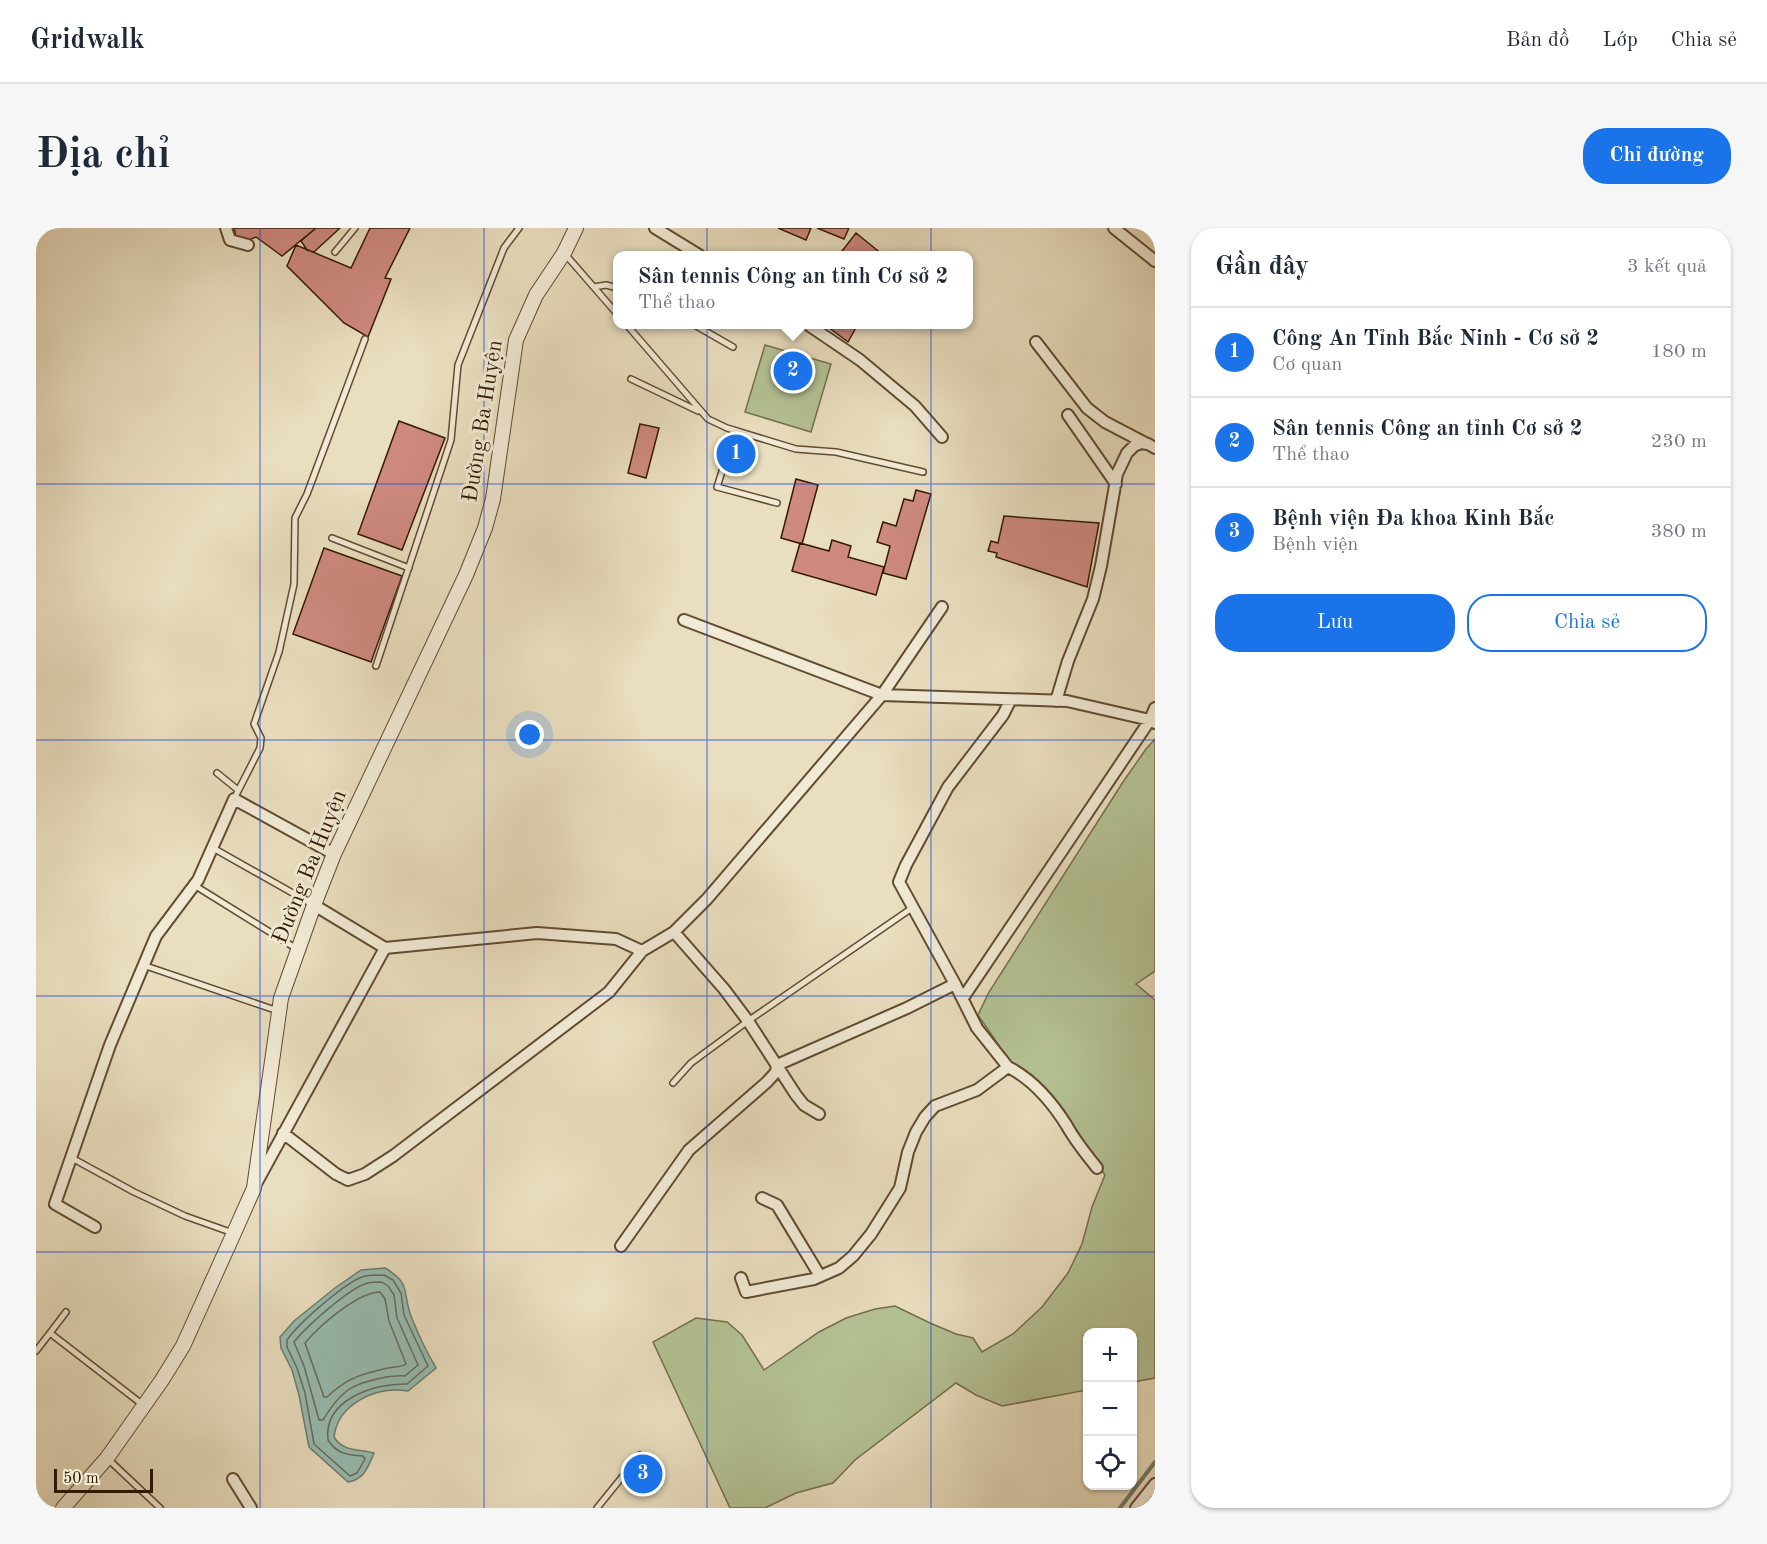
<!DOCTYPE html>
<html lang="vi">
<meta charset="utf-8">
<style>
:root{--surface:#fff;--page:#f6f6f7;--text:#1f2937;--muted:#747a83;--line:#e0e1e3;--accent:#1a73e8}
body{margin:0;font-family:"Old Standard TT",serif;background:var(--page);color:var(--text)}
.controls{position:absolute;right:18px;bottom:18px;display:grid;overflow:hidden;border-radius:12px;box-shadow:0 2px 4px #0004}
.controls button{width:54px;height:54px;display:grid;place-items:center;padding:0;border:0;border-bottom:2px solid var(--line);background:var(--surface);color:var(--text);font:30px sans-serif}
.scale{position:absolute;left:18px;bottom:15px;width:99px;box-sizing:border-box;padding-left:6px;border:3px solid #341a02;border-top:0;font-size:16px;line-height:21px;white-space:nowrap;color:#341a02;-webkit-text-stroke:4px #f1ead5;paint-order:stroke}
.you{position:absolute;left:494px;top:507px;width:21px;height:21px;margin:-15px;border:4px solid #fff;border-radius:50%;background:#1a73e8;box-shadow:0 0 0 9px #1a73e833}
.badge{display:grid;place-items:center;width:39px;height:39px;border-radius:50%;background:var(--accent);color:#fff;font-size:20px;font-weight:700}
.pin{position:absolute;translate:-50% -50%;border:3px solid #fff;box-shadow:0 2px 6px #0006}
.popup{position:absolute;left:577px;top:23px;width:360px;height:78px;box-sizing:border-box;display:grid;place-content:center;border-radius:12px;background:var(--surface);filter:drop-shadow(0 2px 4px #0005);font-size:20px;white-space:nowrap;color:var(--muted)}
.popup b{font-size:22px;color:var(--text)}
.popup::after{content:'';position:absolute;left:50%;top:100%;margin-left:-12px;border:12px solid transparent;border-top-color:var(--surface)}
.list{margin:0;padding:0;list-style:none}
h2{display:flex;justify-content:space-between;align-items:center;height:78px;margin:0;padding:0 24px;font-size:26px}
h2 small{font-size:20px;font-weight:400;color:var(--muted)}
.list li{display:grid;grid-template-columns:39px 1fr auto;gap:18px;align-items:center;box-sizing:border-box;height:90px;padding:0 24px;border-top:2px solid var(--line)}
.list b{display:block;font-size:22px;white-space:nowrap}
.list p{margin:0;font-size:20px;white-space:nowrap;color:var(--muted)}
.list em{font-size:20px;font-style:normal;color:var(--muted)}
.actions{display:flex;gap:12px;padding:18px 24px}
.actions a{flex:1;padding:14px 0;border:2px solid var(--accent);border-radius:24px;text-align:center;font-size:21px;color:var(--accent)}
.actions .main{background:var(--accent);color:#fff}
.icon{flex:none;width:33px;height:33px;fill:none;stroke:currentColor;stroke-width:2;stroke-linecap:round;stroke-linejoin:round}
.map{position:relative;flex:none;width:1119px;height:1280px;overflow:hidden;border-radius:24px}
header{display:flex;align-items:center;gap:36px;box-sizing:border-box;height:84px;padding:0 30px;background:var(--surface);border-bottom:2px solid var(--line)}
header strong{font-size:28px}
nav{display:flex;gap:33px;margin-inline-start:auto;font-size:21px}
.intro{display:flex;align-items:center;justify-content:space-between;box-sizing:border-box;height:144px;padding:0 36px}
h1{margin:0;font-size:42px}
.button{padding:15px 27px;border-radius:24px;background:var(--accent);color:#fff;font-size:21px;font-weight:700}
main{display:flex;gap:36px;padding:0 36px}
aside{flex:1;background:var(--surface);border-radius:24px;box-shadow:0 2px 4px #0004}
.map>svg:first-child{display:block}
.green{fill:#b4c294;stroke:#746e4b;stroke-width:1.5}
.water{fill:#97bcb2;stroke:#6f7b6c;stroke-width:1.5}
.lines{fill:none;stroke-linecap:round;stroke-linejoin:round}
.shore{stroke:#666b5a;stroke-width:1.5}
.stream{stroke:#6f7b6c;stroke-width:4}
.building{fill:#ce8980;stroke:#341a02;stroke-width:1.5}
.service-casing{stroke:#614b31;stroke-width:8}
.minor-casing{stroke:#614b31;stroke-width:14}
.tertiary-casing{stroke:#614b31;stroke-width:16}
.service{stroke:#f1ead5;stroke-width:5}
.minor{stroke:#f1ead5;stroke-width:10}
.tertiary{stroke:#f1ead5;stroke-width:14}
.grid{fill:none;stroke:#1d4ed8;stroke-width:1.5;stroke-opacity:0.55}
.labels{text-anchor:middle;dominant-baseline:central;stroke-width:6;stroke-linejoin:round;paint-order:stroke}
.street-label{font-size:22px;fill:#341a02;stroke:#f1ead5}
</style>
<header>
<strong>Gridwalk</strong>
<nav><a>Bản đồ</a><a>Lớp</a><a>Chia sẻ</a></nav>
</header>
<div class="intro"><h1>Địa chỉ</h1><a class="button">Chỉ đường</a></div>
<main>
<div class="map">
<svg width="1119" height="1280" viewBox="0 0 1119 1280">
<rect width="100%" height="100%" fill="#e9debf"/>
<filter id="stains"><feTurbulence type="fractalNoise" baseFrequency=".00333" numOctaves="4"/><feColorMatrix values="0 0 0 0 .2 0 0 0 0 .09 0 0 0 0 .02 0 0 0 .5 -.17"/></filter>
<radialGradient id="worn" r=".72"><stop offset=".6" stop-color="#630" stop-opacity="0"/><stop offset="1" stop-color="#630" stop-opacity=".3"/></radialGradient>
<path class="green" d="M729,117L795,136L775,204L709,184Z
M1119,511V743L1100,756L1119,772V1150L1097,1154L1096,1104H1052L1051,1162L966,1178L940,1167L920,1155L819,1232L797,1255L760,1265L729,1280H694L617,1114L660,1090L691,1094L706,1107L728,1142L783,1104L810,1090L839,1081L859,1078L894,1095L920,1106L937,1110L946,1124L977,1106L1006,1079L1032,1045L1046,1016L1056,979L1069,947L1028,882L1013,865L975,835L942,787L953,764L1087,554L1110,521Z"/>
<path class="water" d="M349,1040C376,1056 366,1064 375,1088C382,1106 390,1123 400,1140L372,1163C341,1158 302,1175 298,1209C307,1224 323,1221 338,1225C332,1239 328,1252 312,1254L273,1219L263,1167L256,1142L245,1120L244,1109L258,1093L299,1060L325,1042Z"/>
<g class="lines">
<path class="shore" d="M348,1047L357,1052L365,1065L368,1087L392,1138L371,1156C340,1155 287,1171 292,1212C301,1226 311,1227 327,1228L329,1231L321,1245L314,1248L278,1216L269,1165L261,1140L251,1119V1112C262,1096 310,1053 329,1048C335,1047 342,1047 348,1047Z
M346,1054L352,1058L358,1067L361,1090L382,1137L369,1148C354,1147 325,1153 312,1162C301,1170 294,1181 287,1192H283L268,1138L258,1114C270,1099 314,1059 332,1055C336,1054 341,1054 346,1054Z
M344,1064L349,1071L353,1093L370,1136C364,1140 358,1138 352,1140C325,1146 311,1150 291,1169H288L269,1115C283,1098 322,1064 344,1064Z"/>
<path class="stream" d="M1084,1280L1119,1234"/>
</g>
<path class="building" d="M198,0H280L246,28L220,9L213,12L200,9Z
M280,0H304L278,24L271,22L265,13Z
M334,0H374L349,50L355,51L332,109L308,95L251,38L260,17L315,40Z
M742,0H775L770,12Z
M781,0H813L808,11Z
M820,5L847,27H803Z
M788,96H822L812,114Z
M363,193L409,210L366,322L322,306Z
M604,196L623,200L610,250L592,245Z
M760,251L782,257L766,316L745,310Z
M880,262L895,266L870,351L847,345L854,318L841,314L847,294L860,298L868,271L877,273Z
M968,288L1063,295L1051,359L960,329L961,325L952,323L955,313L962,315Z
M796,312L815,318L812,329L848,339L840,367L756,343L764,315L793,323Z
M288,320L366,348L335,434L257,406Z"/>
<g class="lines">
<defs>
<path id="service" d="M299,24L319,0
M529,26L582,87
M558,59L570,57L582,60
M590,96L672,191L691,200L760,221L800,224L887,244
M657,96L697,119
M595,151L662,183
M699,203L681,259L741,275
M296,310L373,340
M340,438L415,212L422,137L468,20L483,0
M181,545L202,562
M198,571L224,520L225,510L218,496L243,424L258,356L259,290L271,266L329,111
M177,620L276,676
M158,657L261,721
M107,737L242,783
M637,855L655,835L712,793L876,680
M34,929L98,964L149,988L197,1005
M30,1084L14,1105L107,1177
M0,1123L14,1105
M73,1232L124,1280
M561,1280L604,1227"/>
<path id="minor" d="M190,0L194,12L212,17
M619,0L663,27
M1078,0L1119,33
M771,96L824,132L879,178L906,209
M1000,114L1051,180L1069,194L1111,216
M1032,187L1080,256
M648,392L846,467L906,379
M1020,473L1032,433L1057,371L1065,338L1081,246L1091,225L1098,218L1105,215L1112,216L1119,220
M1119,495L1114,492L1119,480
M278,677L349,720
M638,704L688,761L712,793L760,867L768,877L783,886
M741,837L871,780L919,756
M972,839L941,800L919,756L863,654L870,637L912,559L967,487L974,473
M247,905L300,946L312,952L329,946L357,928L573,764L606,723
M221,954L349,720L501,705L580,711L606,723L638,704L671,671L846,467L1031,473L1114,492L927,770
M726,970L741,977L784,1048
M59,999L19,976L74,817L120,708L162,652L198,571L298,626
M585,1018L653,922L731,854L740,844L741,837
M705,1050L710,1064L778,1051L803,1040L817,1028L835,1006L864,960L872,924L880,904L889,889L899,878L941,862L972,839C998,852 1016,874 1031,898C1039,913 1051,927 1061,940
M197,1251L215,1280
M1100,1280L1119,1256"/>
<path id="tertiary" d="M27,1280L71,1230L126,1152L147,1118L198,1005L218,960L245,770L278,677L298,626L430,347L449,300L457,271L480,112L500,67L528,25L540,0"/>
</defs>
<use href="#service" class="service-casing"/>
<use href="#minor" class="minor-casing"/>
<use href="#tertiary" class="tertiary-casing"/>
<use href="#service" class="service"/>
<use href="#minor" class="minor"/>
<use href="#tertiary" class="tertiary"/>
</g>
<path class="grid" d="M224,0V1280M448,0V1280M671,0V1280M895,0V1280M0,256H1119M0,512H1119M0,768H1119M0,1024H1119"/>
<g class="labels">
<g class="street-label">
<text transform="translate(447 193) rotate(-81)">Đường Ba Huyện</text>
<text transform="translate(274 639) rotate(-68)">Đường Ba Huyện</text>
</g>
</g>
<rect width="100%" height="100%" filter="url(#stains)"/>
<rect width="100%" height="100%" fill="url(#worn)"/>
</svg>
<div class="controls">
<button>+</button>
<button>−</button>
<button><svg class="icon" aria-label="locate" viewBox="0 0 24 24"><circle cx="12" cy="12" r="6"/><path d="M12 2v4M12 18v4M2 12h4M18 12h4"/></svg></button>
</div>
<div class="scale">50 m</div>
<div class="you"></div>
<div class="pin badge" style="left:700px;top:226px">1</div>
<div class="pin badge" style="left:757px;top:143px">2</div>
<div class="popup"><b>Sân tennis Công an tỉnh Cơ sở 2</b>Thể thao</div>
<div class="pin badge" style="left:607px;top:1246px">3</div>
</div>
<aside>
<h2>Gần đây<small>3 kết quả</small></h2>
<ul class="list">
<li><span class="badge">1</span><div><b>Công An Tỉnh Bắc Ninh - Cơ sở 2</b><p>Cơ quan</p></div><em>180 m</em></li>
<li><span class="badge">2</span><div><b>Sân tennis Công an tỉnh Cơ sở 2</b><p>Thể thao</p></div><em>230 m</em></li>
<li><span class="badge">3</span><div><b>Bệnh viện Đa khoa Kinh Bắc</b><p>Bệnh viện</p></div><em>380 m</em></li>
</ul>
<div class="actions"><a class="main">Lưu</a><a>Chia sẻ</a></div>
</aside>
</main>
